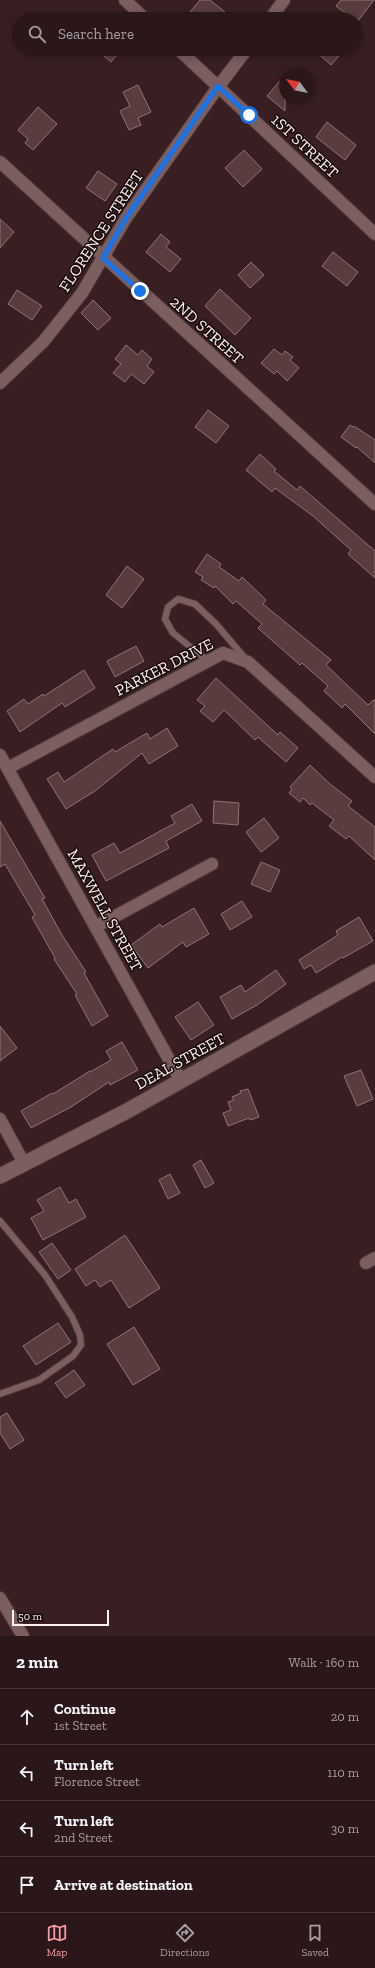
<!DOCTYPE html>
<meta charset="utf-8">
<style>
:root{--surface:#2b1719;--page:#332022;--text:#f1f3f6;--muted:#a69fa2;--line:#473638;--accent:#f49aa0}
body{margin:0;font-family:"Zilla Slab",serif;background:var(--page);color:var(--text)}
.compass{position:absolute;left:279px;top:68px;width:36px;height:36px;border-radius:50%;background:var(--surface);box-shadow:0 2px 10px #0003;rotate:302deg}
.scale{position:absolute;left:12px;bottom:10px;width:97px;box-sizing:border-box;padding-left:4px;border:2px solid #feefef;border-top:0;font-size:11px;line-height:14px;white-space:nowrap;color:#feefef;-webkit-text-stroke:3px #180d0d;paint-order:stroke}
.stop{position:absolute;width:12px;height:12px;margin:-9px;border:3px solid #1a73e8;border-radius:50%;background:#fff}
.stop.end{background:#1a73e8;border-color:#fff;box-shadow:0 1px 4px #0008}
.list{margin:0;padding:0;list-style:none}
h2{display:flex;justify-content:space-between;align-items:center;height:52px;margin:0;padding:0 16px;font-size:17px}
h2 small{font-size:13px;font-weight:400;color:var(--muted)}
.list li{display:grid;grid-template-columns:26px 1fr auto;gap:12px;align-items:center;box-sizing:border-box;height:56px;padding:0 16px;border-top:1px solid var(--line)}
.list b{display:block;font-size:15px;white-space:nowrap}
.list p{margin:0;font-size:13px;white-space:nowrap;color:var(--muted)}
.list em{font-size:13px;font-style:normal;color:var(--muted)}
.icon{flex:none;width:22px;height:22px;fill:none;stroke:currentColor;stroke-width:2;stroke-linecap:round;stroke-linejoin:round}
.map{position:relative;flex:none;width:375px;height:1636px;overflow:hidden}
.search{position:absolute;background:var(--surface);box-shadow:0 2px 10px #0003;left:12px;right:12px;top:12px;height:44px;display:flex;align-items:center;gap:10px;box-sizing:border-box;padding:0 14px;border-radius:22px;color:var(--muted);font-size:15px}
.sheet{height:276px;background:var(--surface)}
nav{display:flex;justify-content:space-around;align-items:center;box-sizing:border-box;height:56px;border-top:1px solid var(--line);background:var(--surface);font-size:11px;color:var(--muted)}
nav a{display:grid;justify-items:center;gap:2px}
nav .on{color:var(--accent)}
.map>svg:first-child{display:block}
.building{fill:#593d3e;stroke:#927273}
.lines{fill:none;stroke-linecap:round;stroke-linejoin:round}
.service-casing{stroke:#503b3c;stroke-width:8}
.minor-casing{stroke:#503b3c;stroke-width:14}
.tertiary-casing{stroke:#503b3c;stroke-width:17}
.service{stroke:#7c5e5f;stroke-width:6}
.minor{stroke:#7c5e5f;stroke-width:12}
.tertiary{stroke:#7c5e5f;stroke-width:15}
.route{stroke:#1a73e8;stroke-width:5}
.labels{text-anchor:middle;dominant-baseline:central;stroke-width:3;stroke-linejoin:round;paint-order:stroke}
.street-label{font-size:16px;fill:#feefef;stroke:#180d0d}
</style>
<div class="map">
<svg width="375" height="1636" viewBox="0 0 375 1636">
<rect width="100%" height="100%" fill="#391f21"/>
<path class="building" d="M200,0H210L225,12L220,19H184Z
M341,0H374L357,22L356,19H353L336,6Z
M96,49H122L111,62Z
M313,49H345L331,65Z
M285,75V111L267,96Z
M138,85L151,112L138,118L141,125L129,130L120,111L130,106L123,92Z
M38,107L57,124L33,150L25,143L28,139L18,130Z
M327,122L356,145L345,160L316,137Z
M244,150L262,169L243,187L225,168Z
M98,171L117,184L105,201L86,188Z
M0,219L14,232L0,248Z
M161,234L170,242L166,247L181,259L170,272L146,252Z
M333,252L358,272L347,286L322,266Z
M251,262L264,275L250,288L238,275Z
M220,289L251,318L235,335L205,306Z
M17,290L42,306L32,320L8,304Z
M93,300L111,318L98,330L81,313Z
M126,345L138,355L142,350L152,359L147,366L154,372L144,384L131,374L125,382L113,373L121,364L115,359Z
M274,349L282,355L285,351L293,357L290,360L299,368L287,381L277,371L274,374L261,363Z
M208,410L229,426L216,443L195,427Z
M350,425L353,427L354,426L375,440V463L357,447L356,448L341,437Z
M260,454L276,469L274,471L297,490L300,486L375,551V578L348,554L351,550L313,516L275,488L272,492L246,470Z
M207,554L221,564L219,567L239,581L242,577L266,600L263,604L331,660L326,665L368,705L375,699V734L345,704L342,708L324,691L328,686L302,663L300,665L258,628L262,624L236,601L233,604L215,586L214,588L201,580L203,577L195,572Z
M127,566L144,579L122,608L106,595Z
M136,646L144,661L115,677L107,661Z
M84,670L95,688L65,707L62,703L20,732L7,711L24,699L28,704L43,694L44,696Z
M216,678L278,735L280,732L298,748L286,762L258,737L255,740L224,710L213,722L200,711L205,706L197,700Z
M167,728L178,746L149,764L142,753L95,791L66,809L47,779L58,772L64,782L113,749L115,752L147,733L150,739Z
M310,765L330,784L352,801L348,806L375,827V860L349,836L346,839L329,826L334,820L312,803L310,805L303,798L300,802L289,793L292,789L290,787Z
M214,801L239,803L238,825L213,823Z
M192,804L202,821L166,841L169,848L106,881L92,855L114,843L120,853L175,823L171,816Z
M264,818L279,838L261,852L246,832Z
M0,821L45,898L42,899L62,935L86,972L84,973L108,1016L92,1026L75,995L77,994L54,959L55,958L32,917L35,915L5,864L0,867Z
M261,862L280,870L270,892L251,884Z
M242,901L252,917L230,930L221,914Z
M194,908L209,934L186,947L183,942L148,968L131,945L160,924L162,927Z
M359,917L373,941L343,958L342,957L316,973L311,965L304,969L299,960L338,935L336,931Z
M276,970L286,984L257,1005L232,1019L220,997L241,985L245,992Z
M198,1002L214,1025L191,1040L175,1017Z
M0,1026L17,1048L0,1061Z
M122,1042L138,1070L110,1085L109,1082L71,1107L31,1128L21,1111L52,1093L53,1094L90,1071V1072L111,1060L106,1051Z
M361,1070L373,1099L357,1106L344,1076Z
M248,1089L259,1117L250,1120L249,1118L228,1126L223,1113L231,1110L228,1102L234,1100L232,1097L241,1093L240,1091Z
M201,1160L214,1183L205,1188L193,1165Z
M170,1174L180,1193L168,1199L159,1180Z
M60,1187L69,1203L76,1199L86,1217L43,1240L31,1218L44,1211L37,1200Z
M125,1235L160,1288L129,1308L111,1280L100,1287L95,1280L86,1286L75,1269Z
M52,1243L71,1270L58,1279L39,1252Z
M58,1323L71,1342L36,1365L23,1346Z
M134,1327L160,1369L133,1385L107,1344Z
M74,1370L85,1385L66,1398L55,1383Z
M7,1413L24,1440L10,1449L0,1433V1417Z"/>
<g class="lines">
<defs>
<path id="service" d="M208,661L173,633L165,619L168,607L178,599L195,604L216,624L245,658
M0,1221L45,1275L72,1317L80,1335L81,1345L73,1356L39,1380L0,1394"/>
<path id="minor" d="M125,0L145,19
M270,19L284,0
M178,49L375,234
M0,162L375,504
M0,383L43,342L82,293L126,218L218,87L247,49
M0,755L181,1081
M8,768L223,653L248,662L375,777
M97,926L212,864
M0,1119L25,1165
M366,1263L375,1258
M0,1598L23,1636"/>
<path id="tertiary" d="M0,1176L127,1111L375,972"/>
</defs>
<use href="#service" class="service-casing"/>
<use href="#minor" class="minor-casing"/>
<use href="#tertiary" class="tertiary-casing"/>
<use href="#service" class="service"/>
<use href="#minor" class="minor"/>
<use href="#tertiary" class="tertiary"/>
</g>
<g class="lines">
<path class="route" d="M140,291L103,258L126,218L218,86L249,115"/>
</g>
<g class="labels">
<g class="street-label">
<text transform="translate(305 146) rotate(43)">1ST STREET</text>
<text transform="translate(101 231) rotate(-57)">FLORENCE STREET</text>
<text transform="translate(207 330) rotate(42)">2ND STREET</text>
<text transform="translate(164 667) rotate(-27)">PARKER DRIVE</text>
<text transform="translate(105 910) rotate(61)">MAXWELL STREET</text>
<text transform="translate(180 1061) rotate(-29)">DEAL STREET</text>
</g>
</g>
</svg>
<svg class="compass" viewBox="-18 -18 36 36"><path d="M0-13l5 13h-10z" fill="#e53935"/><path d="M0 13l5-13h-10z" fill="#a69fa2"/></svg>
<div class="scale">50 m</div>
<div class="stop" style="left:249px;top:115px"></div>
<div class="stop end" style="left:140px;top:291px"></div>
<div class="search"><svg class="icon" aria-label="search" viewBox="0 0 24 24"><circle cx="10" cy="10" r="6"/><path d="M15 15l6 6"/></svg>Search here</div>
</div>
<section class="sheet">
<h2>2 min<small>Walk · 160 m</small></h2>
<ul class="list">
<li><svg class="icon" aria-label="ahead" viewBox="0 0 24 24"><path d="M12 20V5M6 11l6-6 6 6"/></svg><div><b>Continue</b><p>1st Street</p></div><em>20 m</em></li>
<li><svg class="icon" aria-label="left" viewBox="0 0 24 24"><path d="M17 20v-9H6M10 6l-5 5 5 5"/></svg><div><b>Turn left</b><p>Florence Street</p></div><em>110 m</em></li>
<li><svg class="icon" aria-label="left" viewBox="0 0 24 24"><path d="M17 20v-9H6M10 6l-5 5 5 5"/></svg><div><b>Turn left</b><p>2nd Street</p></div><em>30 m</em></li>
<li><svg class="icon" aria-label="arrive" viewBox="0 0 24 24"><path d="M6 21V4h12l-3 4 3 4H6"/></svg><div><b>Arrive at destination</b></div></li>
</ul>
</section>
<nav>
<a class="on"><svg class="icon" aria-label="map" viewBox="0 0 24 24"><path d="M3 6l6-2 6 2 6-2v14l-6 2-6-2-6 2zM9 4v14M15 6v14"/></svg>Map</a>
<a><svg class="icon" aria-label="directions" viewBox="0 0 24 24"><path d="M12 3l9 9-9 9-9-9zM9 14v-3h6M13 9l2 2-2 2"/></svg>Directions</a>
<a><svg class="icon" aria-label="saved" viewBox="0 0 24 24"><path d="M7 4h10v16l-5-4-5 4z"/></svg>Saved</a>
</nav>
